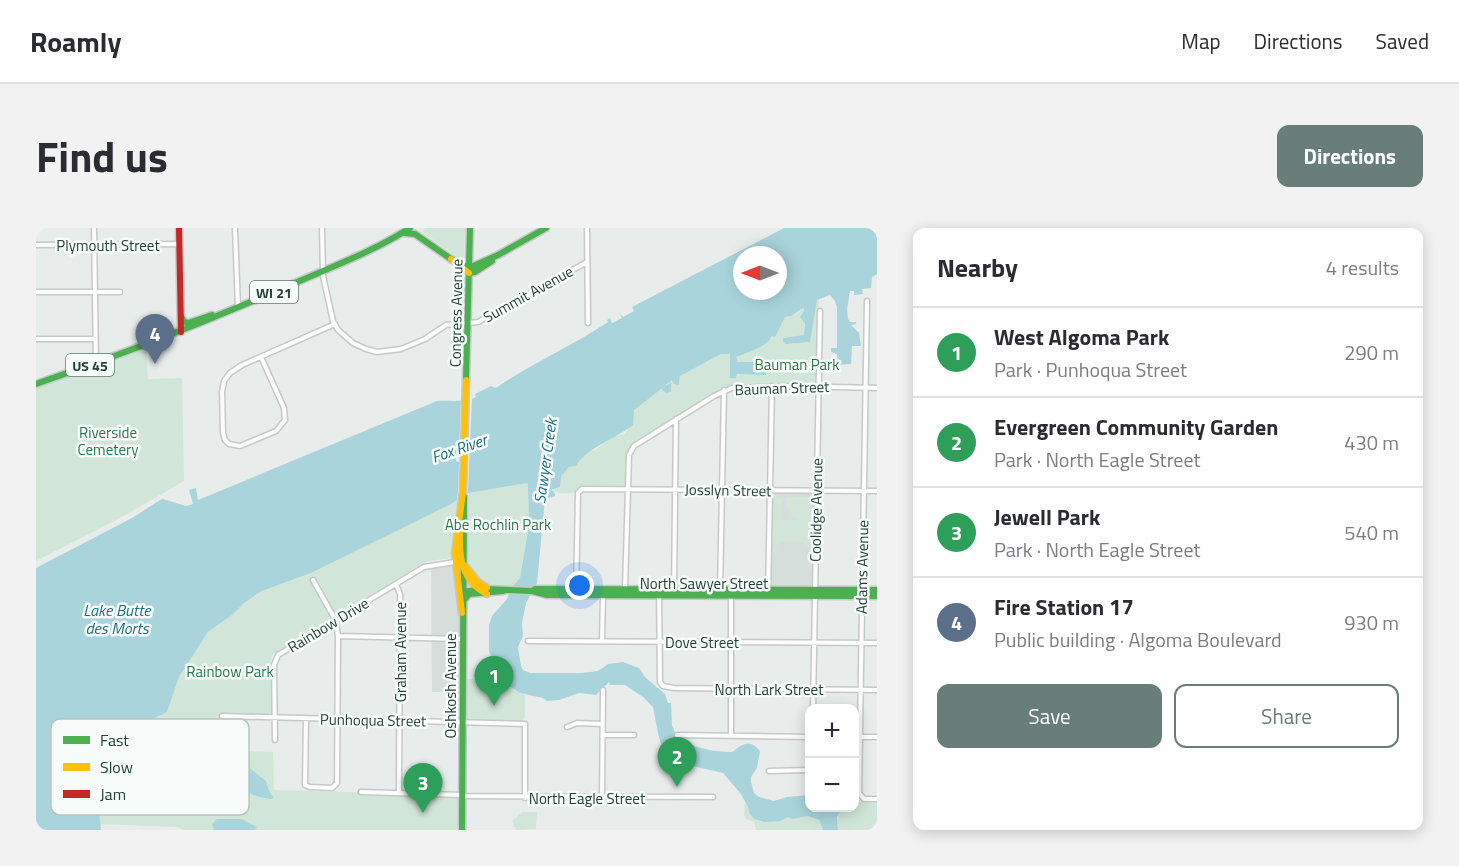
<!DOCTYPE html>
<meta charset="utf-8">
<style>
:root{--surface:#fff;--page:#f2f2f3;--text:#2b2b33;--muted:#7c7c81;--line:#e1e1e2;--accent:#697e78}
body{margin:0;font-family:"Titillium Web",sans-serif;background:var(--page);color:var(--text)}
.controls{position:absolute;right:18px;bottom:18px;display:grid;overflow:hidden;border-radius:12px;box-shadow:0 3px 15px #0003}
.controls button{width:54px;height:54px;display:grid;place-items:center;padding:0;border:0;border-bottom:2px solid var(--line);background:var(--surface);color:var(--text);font:30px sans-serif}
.compass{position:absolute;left:697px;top:18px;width:54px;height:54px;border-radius:50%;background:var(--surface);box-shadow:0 3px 15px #0003;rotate:270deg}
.you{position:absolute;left:544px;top:358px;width:21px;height:21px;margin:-15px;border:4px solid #fff;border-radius:50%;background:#1a73e8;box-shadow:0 0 0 9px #1a73e833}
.badge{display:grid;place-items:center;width:39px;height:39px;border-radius:50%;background:var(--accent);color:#fff;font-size:20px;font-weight:700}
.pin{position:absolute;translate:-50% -50px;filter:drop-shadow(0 2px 3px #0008)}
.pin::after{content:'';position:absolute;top:32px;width:21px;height:18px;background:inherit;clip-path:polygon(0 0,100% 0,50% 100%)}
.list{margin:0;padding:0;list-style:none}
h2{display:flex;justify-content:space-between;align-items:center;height:78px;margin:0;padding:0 24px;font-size:26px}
h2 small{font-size:20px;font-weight:400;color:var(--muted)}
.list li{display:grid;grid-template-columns:39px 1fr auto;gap:18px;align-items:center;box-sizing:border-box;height:90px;padding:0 24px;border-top:2px solid var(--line)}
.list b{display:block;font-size:22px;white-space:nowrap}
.list p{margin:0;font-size:20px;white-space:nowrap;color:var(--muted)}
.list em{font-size:20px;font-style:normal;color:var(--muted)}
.actions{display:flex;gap:12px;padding:18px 24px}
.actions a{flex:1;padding:14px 0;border:2px solid var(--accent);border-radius:12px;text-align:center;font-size:21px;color:var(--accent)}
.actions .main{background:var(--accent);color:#fff}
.map{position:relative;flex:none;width:841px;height:602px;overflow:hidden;border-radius:12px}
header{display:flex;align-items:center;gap:36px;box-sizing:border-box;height:84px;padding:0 30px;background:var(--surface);border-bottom:2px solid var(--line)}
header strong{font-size:28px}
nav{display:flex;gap:33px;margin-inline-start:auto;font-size:21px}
.intro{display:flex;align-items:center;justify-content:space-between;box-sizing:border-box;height:144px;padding:0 36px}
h1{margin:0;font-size:42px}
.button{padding:15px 27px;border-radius:12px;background:var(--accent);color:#fff;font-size:21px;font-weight:700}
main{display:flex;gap:36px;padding:0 36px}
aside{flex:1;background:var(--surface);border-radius:12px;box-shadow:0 3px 15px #0003}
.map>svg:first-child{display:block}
.built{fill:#d6dedb}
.green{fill:#d1e6d8}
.water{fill:#a9d4db;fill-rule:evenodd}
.pier{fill:#e8edeb}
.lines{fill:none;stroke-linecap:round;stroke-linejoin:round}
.street-casing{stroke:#c5cac8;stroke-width:7}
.fast-casing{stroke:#c3cbc8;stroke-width:9}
.slow-casing{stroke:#c3cbc8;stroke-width:9}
.jam-casing{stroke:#c3cbc8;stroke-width:9}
.street{stroke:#fcfcfc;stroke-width:4}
.fast{stroke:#4caf50;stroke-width:6}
.slow{stroke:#ffc107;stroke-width:6}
.jam{stroke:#c62828;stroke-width:6}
.labels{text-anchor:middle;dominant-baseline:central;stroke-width:5;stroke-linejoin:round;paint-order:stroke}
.shield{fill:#f7fbf9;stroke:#637a73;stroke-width:1.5}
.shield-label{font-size:14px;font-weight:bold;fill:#24423a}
.street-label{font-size:15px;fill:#24423a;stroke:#f7fbf9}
.park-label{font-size:15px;fill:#2d7a4b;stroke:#f7fbf9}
.water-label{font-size:16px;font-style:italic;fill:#1c6f80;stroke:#f7fbf9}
.key{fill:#f7fbf9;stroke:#b8c4c0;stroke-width:1.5}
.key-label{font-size:16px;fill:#24423a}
</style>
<header>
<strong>Roamly</strong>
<nav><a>Map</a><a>Directions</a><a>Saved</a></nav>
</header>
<div class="intro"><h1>Find us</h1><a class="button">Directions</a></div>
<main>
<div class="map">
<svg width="841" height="602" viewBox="0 0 841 602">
<rect width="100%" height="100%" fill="#e8edeb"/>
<path class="built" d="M733,262L781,263L779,361H732Z
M419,334L424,357L426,464H396L395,337Z"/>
<path class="green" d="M389,0H429L428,32L427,33L386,4Z
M783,70V158L693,161L595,221L592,261H546C539,266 522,267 515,262H519L524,248L533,239L540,238L545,228L561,221L576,209L588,206L596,197C597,193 596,185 598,181C600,176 617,166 622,162H627L634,155L627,158L637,152L644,155V148L685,126H694L695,150L730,134H702L700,129C712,124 731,120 736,108L739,109L748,89L761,85L767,80L769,107L747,110L750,116L774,114L779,78Z
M110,121L112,151L146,150L148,253L84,290L0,333V160Z
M490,254L492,256L493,296L484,350L477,358L449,357L433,340L432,336L433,265Z
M750,269H772L774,272L775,320L769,319L768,314H743V325H737L738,271H746V292H763C754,287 750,280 750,269Z
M421,272L416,330L393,333L384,337L240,424L236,427L235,434V486L233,488H205L206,523L237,524L238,562L426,567V602H148L141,599L64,596L62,574L63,562L83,528L115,492L131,484L143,449L172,404L196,387L208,375L227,363L275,345Z
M426,451H467C471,459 481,464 489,467V489L484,495L426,494Z
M828,571H841V602H802C802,593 801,587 806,580H818L819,573Z
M709,573C710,576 711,579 713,582C722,595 739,596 752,589L756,591L772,588L783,592L787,602H720L718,594L710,591L708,587Z
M486,584H501L500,601L480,602L476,593Z"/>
<path class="water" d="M748,0H841V46L836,49L835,60L826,61L827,66L818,67V63H814L811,82L812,91L814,94H820V96L815,97L823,105L825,118H816L815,136L802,137L801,126L795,124V120H801V79L799,73L794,67L781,72L774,114L750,116L747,114V110L768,107L769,96L764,89L768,83L767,80L755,88L749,89L739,109L736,108C730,120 712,124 700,129L702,134H730V147L701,146L700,150H694V126H685L644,148L643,157L638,156L636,152L628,158L635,155V164L630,165L625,161L598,182L597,197C581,210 550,220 540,238L533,239L525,248L524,259L515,262L519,265V268L509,271L501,355L490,375L486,395L487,408L482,419L485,438L487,442L494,445H546L562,443L572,436L587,434L603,440L609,449L629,466L632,475H635L636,497L641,510C659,520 676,524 696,524C707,516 713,510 724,523L721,540L715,549V554L718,565L723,569L738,573L751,569L773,567L774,580H806L801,589L802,602H787L783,592L772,588L756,591L752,589L744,593L729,594L718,591L713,584L712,579L705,566L687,545L631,532L623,510L617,479L607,469L589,457H574L573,454L560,467L543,465L523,472L511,473L507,470L484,465L468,455L453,423V397L456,388L471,371L477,358L484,350L493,297L492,256L490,255L433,265L422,264L421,272L415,276L275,345L226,363L208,375L196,387L172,404L143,449L131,484L115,492L83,528L63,562L62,574L65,602H0V340L96,290L124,272L127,271L150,278L157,276L153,262L160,260L162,272L401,173C414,172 428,175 440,169L439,166L455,158L460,160C496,135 536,118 572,94L571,92L574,90L576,95L586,90L583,84L587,89L598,83L596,79ZM706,27H742V63H706Z
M207,537H210L230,553L233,563L237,569L236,571C216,569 209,566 203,545Z
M181,591H206L221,599L219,602H178L176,596Z"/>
<path class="pier" d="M425,170H436L432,264H422L423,234L420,233V228H423Z"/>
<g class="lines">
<defs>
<path id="street" d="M58,0L60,135
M199,0L202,80
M286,0L287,48L297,93L302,102L317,115L330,121L341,124L365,121L389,111L410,97L442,94L551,34
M551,0L552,95
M0,17L144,16
M0,64H84
M831,73L823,565L828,571H841
M0,111H59
M225,129L248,180L249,192L240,203L204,218L193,216L189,212L187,205L186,164L188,153L194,145L206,137L299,96
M360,356L364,366L363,565
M589,361L593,227L598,218L678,168L696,160L756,158L841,160
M623,361L624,454L627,458L638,460L841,462
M638,361L640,191
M684,363L688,162
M540,367L542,265L546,261L841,263
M732,368L736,158
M302,408L426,411
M492,413L841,415
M566,413L567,367
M777,481L784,83
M186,488L489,496V570
M270,491L269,557L274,559L296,560L301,555L302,408L300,393L277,352
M531,499L541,495L566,496
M567,507H598
M641,507L774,509
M695,508V361
M818,509H841
M239,512L238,437L242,427L388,339L419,334
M733,543L774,542
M325,564L426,567
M426,568L677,569
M566,570L567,462"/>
<path id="fast" d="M369,5L379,6L415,31L433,40
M433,40L462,27L510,0
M433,45L439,44L456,33
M145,88L148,94L152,95L176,87
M430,152L434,0
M0,156C88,126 174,92 259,55C298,38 338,23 374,0
M496,363L511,367L841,368
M425,364L450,361L496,363L499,361L841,362
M428,372L433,366L467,363
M426,602L428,269"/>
<path id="slow" d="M415,31L433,45
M424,304C423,330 426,354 451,366
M428,337L442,354L451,360
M426,385L419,325L427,264L430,152"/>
<path id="jam" d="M143,0L145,104"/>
</defs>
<use href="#street" class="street-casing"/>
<use href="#fast" class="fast-casing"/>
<use href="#slow" class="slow-casing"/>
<use href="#jam" class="jam-casing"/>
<use href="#street" class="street"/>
<use href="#fast" class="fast"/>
<use href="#slow" class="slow"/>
<use href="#jam" class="jam"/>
</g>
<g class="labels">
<g class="shield">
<rect x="214" y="53" width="48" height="22" rx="4.5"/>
<rect x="30" y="126" width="48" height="22" rx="4.5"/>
</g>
<g class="shield-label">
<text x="238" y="64">WI 21</text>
<text x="54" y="137">US 45</text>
</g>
<g class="street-label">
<text x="72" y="17">Plymouth Street</text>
<text transform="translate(492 66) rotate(-29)">Summit Avenue</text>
<text transform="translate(420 85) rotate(-89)">Congress Avenue</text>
<text transform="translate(746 160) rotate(-2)">Bauman Street</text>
<text transform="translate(692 262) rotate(1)">Josslyn Street</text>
<text transform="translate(780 282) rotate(-89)">Coolidge Avenue</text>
<text transform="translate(826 339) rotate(-89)">Adams Avenue</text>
<text x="668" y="355">North Sawyer Street</text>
<text transform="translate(292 397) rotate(-31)">Rainbow Drive</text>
<text x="666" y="414">Dove Street</text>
<text transform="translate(364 424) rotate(-90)">Graham Avenue</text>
<text transform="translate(414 458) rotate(-90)">Oshkosh Avenue</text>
<text x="733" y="461">North Lark Street</text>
<text transform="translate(337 492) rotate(1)">Punhoqua Street</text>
<text x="551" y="570">North Eagle Street</text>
</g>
<g class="park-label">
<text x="761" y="136">Bauman Park</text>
<text x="72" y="204">Riverside<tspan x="72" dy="17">Cemetery</tspan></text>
<text x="462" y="296">Abe Rochlin Park</text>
<text x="194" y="443">Rainbow Park</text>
</g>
<g class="water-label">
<text transform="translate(423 220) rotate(-19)">Fox River</text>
<text transform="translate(509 233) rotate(-82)">Sawyer Creek</text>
<text x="81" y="382">Lake Butte<tspan x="81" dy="18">des Morts</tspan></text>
</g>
</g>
<rect x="15" y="491" width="198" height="96" rx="9" class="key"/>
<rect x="27" y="508" width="27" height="8" fill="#4caf50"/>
<rect x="27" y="535" width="27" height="8" fill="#ffc107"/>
<rect x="27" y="562" width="27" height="8" fill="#c62828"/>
<g class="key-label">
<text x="64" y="518">Fast</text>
<text x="64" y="545">Slow</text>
<text x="64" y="572">Jam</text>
</g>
</svg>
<div class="controls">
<button>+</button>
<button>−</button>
</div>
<svg class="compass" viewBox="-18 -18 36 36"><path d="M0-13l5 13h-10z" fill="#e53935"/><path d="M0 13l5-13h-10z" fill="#7c7c81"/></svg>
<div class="you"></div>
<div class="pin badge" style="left:458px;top:478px;background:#2e9e5b">1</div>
<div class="pin badge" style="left:641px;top:559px;background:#2e9e5b">2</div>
<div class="pin badge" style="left:387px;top:585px;background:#2e9e5b">3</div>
<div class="pin badge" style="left:119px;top:136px;background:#5c6f8a">4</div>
</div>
<aside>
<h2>Nearby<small>4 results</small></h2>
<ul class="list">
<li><span class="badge" style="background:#2e9e5b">1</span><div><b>West Algoma Park</b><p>Park · Punhoqua Street</p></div><em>290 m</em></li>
<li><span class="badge" style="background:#2e9e5b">2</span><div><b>Evergreen Community Garden</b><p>Park · North Eagle Street</p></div><em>430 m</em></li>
<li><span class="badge" style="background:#2e9e5b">3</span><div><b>Jewell Park</b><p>Park · North Eagle Street</p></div><em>540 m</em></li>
<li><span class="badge" style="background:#5c6f8a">4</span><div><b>Fire Station 17</b><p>Public building · Algoma Boulevard</p></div><em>930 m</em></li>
</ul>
<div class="actions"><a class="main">Save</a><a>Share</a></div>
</aside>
</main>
